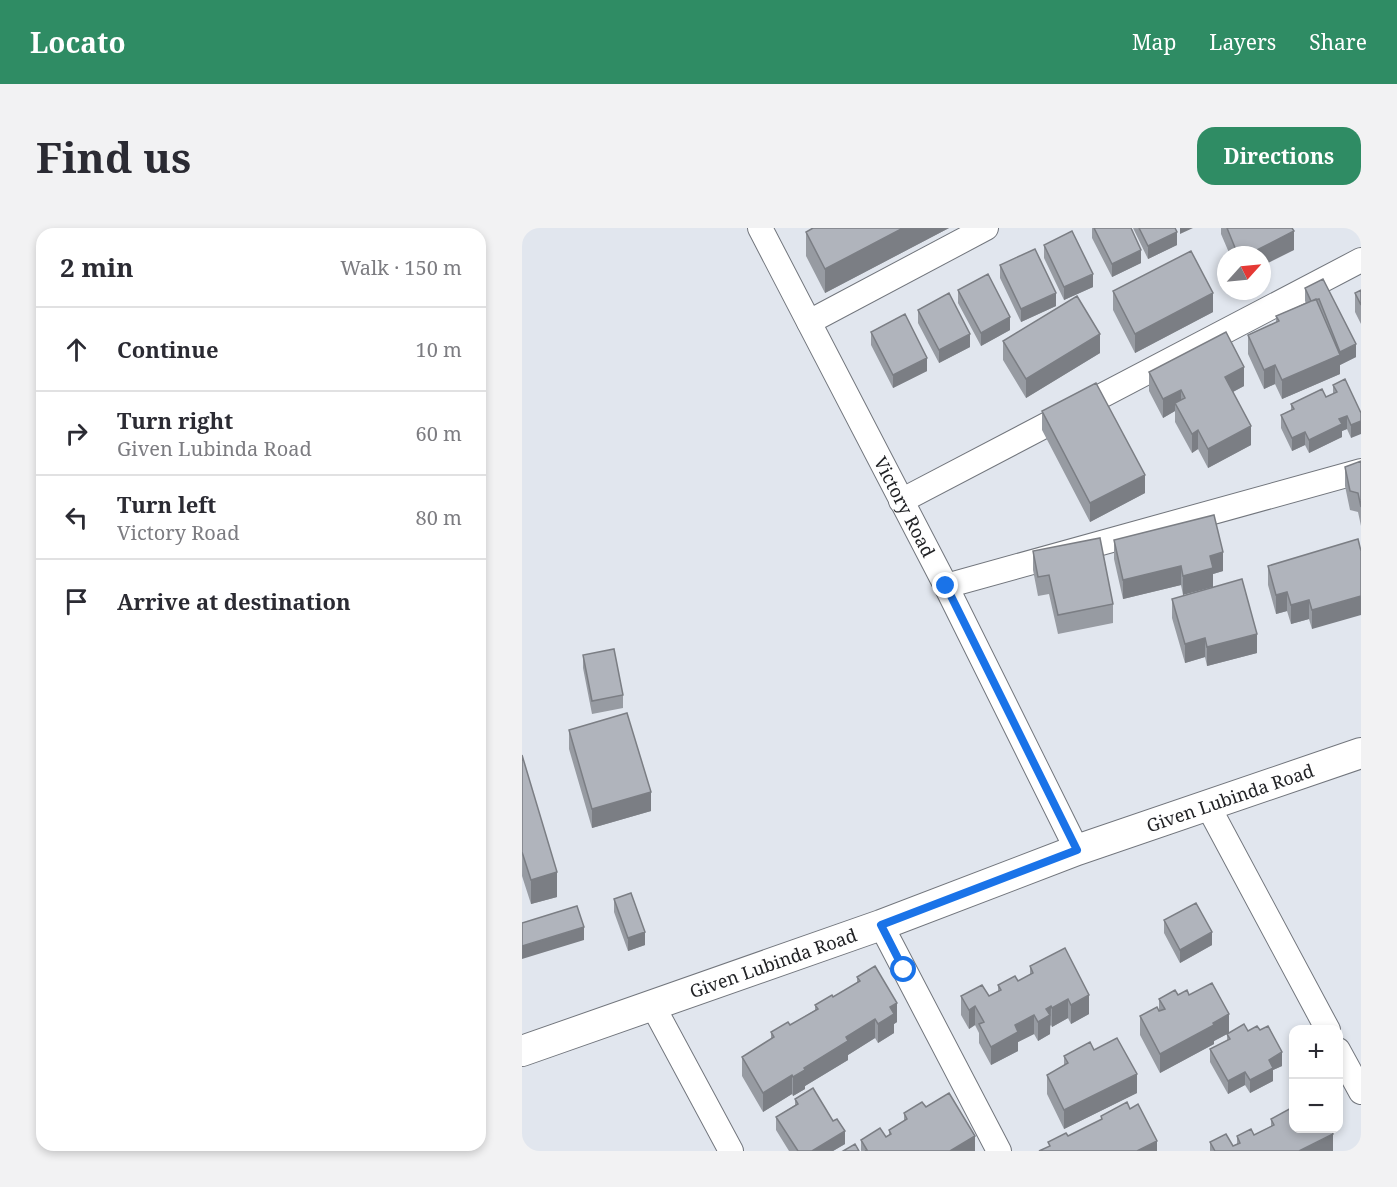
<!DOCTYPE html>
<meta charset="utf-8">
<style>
:root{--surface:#fff;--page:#f2f2f3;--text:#2b2b33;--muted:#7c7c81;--line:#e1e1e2;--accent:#2f8c64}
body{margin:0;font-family:"Noto Serif",serif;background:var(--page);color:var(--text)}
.controls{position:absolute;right:18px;bottom:18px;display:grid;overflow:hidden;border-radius:12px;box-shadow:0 3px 9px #0003}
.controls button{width:54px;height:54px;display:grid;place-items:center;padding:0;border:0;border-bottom:2px solid var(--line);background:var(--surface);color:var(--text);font:30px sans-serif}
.compass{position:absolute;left:695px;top:18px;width:54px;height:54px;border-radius:50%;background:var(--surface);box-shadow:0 3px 9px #0003;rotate:63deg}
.stop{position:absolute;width:18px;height:18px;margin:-14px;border:4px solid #1a73e8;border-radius:50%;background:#fff}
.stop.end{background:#1a73e8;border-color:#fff;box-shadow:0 2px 6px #0008}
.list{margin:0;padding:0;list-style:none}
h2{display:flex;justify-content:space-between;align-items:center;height:78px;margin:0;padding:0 24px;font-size:26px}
h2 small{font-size:20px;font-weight:400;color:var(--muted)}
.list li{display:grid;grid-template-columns:39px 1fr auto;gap:18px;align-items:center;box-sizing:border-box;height:84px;padding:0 24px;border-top:2px solid var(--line)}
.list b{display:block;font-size:22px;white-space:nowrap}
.list p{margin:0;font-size:20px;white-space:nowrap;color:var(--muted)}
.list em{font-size:20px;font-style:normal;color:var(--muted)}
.icon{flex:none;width:33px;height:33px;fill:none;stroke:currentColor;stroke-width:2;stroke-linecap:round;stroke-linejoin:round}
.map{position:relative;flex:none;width:839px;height:923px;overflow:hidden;border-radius:18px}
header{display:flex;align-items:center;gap:36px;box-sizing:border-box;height:84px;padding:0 30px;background:var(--accent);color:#fff}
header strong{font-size:28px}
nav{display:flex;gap:33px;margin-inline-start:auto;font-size:21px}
.intro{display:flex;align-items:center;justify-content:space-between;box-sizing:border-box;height:144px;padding:0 36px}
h1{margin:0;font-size:42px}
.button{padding:15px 27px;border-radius:18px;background:var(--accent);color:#fff;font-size:21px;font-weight:700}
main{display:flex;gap:36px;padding:0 36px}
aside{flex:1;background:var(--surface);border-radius:18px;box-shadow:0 3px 9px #0003}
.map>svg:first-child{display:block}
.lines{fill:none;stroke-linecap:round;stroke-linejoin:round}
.minor-casing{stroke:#72767d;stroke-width:26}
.tertiary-casing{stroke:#72767d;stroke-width:32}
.minor{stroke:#fff;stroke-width:24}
.tertiary{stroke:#fff;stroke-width:30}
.wall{fill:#979ba2}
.shaded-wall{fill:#7b7e84}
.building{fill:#b0b4bc;stroke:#7b7e84;stroke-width:1.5}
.route{stroke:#1a73e8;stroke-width:8}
.labels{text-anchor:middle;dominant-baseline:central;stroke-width:5;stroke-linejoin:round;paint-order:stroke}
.street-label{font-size:18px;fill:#222326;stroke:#e1e6ee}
</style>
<header>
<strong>Locato</strong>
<nav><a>Map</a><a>Layers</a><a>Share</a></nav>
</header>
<div class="intro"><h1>Find us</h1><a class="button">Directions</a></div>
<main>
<aside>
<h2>2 min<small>Walk · 150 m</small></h2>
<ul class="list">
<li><svg class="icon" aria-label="ahead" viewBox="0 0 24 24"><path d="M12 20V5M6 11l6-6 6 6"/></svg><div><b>Continue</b></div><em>10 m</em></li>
<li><svg class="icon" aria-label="right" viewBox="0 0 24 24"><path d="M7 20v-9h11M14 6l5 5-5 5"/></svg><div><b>Turn right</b><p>Given Lubinda Road</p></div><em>60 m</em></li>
<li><svg class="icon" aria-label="left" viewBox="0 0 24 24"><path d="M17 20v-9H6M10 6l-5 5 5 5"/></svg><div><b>Turn left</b><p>Victory Road</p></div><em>80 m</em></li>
<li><svg class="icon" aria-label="arrive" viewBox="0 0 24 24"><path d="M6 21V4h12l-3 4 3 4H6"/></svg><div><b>Arrive at destination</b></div></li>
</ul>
</aside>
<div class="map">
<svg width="839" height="923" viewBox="0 0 839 923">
<rect width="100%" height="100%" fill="#e1e6ee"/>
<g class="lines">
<defs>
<g id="minor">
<path id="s1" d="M238,0L424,358L555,622"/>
<path d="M287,94L464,0"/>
<path d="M379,273L839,32"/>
<path d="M424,358L839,243"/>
<path d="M686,578L806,802"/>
<path d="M359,697L477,923"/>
<path d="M131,778L209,923"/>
<path d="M816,822L839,864"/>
</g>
<g id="tertiary">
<path id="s2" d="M0,823L359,697L555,622L839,525"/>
</g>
</defs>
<use href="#minor" class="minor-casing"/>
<use href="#tertiary" class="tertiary-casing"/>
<use href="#minor" class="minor"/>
<use href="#tertiary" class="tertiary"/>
</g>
<path class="wall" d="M291,0H427L303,65L284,28V4Z
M570,0H609L619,35L590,49L570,10Z
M611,0H653L655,17L626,31Z
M699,0H770L772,22L740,27H708L699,6Z
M522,17L571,59L542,72L522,30Z
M478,37L534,78L499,94L478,50Z
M801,51L834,129L818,137V146L760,171L753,156L742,161L726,126V107L754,94V88L784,75L783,73V60Z
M436,62L488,102L459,118L436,75Z
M839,62V96L833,84V65Z
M591,63L691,84L613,125L591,82Z
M396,82L448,119L417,135L396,95Z
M349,104L405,143L371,160L349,117Z
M481,113L578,125L504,170L481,132Z
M627,144L722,158L711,164L729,217L686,240L676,221L670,225L653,194V183L641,190L627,163Z
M811,157L839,185L829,210L825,201L820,203V209L787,225L783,217L770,223L759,200V187L769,182V176L804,169L811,166Z
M520,183L623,265L568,294L520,202Z
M839,233V298L836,284L828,282L823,258V239Z
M592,312L701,343L691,346L661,367L659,357L601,371L592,331Z
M511,323L591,376V395L536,406L527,366L516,368L511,342Z
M839,323L790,401L787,391L769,396L765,383L754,386L746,357V338Z
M650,371L735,425L685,438L683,429L663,435L650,390Z
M61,427L101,467V480L70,486L61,440Z
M47,502L129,583L70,600L47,521Z
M0,527L35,669L9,676L0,648Z
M92,671L123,717L106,723L92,684Z
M642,692L690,717L658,735L642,705Z
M508,738L567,786L549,796L546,790L530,799L529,797L528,798V806L516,813L512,806L496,814V823L469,837L457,815V805L453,797L447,801L439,787V768H467L476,763V757L496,753L508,747Z
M335,749L375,794L372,796V805L356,815L353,810L326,827V832L283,858V861L271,868L270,866L241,884L220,848V829L249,811V804L268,797L293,782V777L311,769L335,755Z
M656,767H667L707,805L726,803L760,838L751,842V853L728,865L723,857L706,866L688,834V821L705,812V806L692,813V816L638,845L618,807V788L637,783V771Z
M542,828L615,865L542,901L525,866V847L542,837Z
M273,871L323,916L311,923H267L254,902V889L273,877Z
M404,879L453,923H339V912L364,909L367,908V902L382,893V885Z
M749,891L811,923H688V914L711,918L715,916V908L732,907L749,898Z"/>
<path class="shaded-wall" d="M381,0H427L303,65V41Z
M658,0H671L658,6Z
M772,3V22L740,38V27H725Z
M655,4V17L626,31V18Z
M619,22V35L590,49V36Z
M571,46V59L542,72V59Z
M534,65V78L499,94V81Z
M691,65V84L613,125V106Z
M488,89V102L459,118V105Z
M448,106V119L417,135V122Z
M578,106V125L504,170V151Z
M834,116V129L818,137V146L760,171V152L818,127V124Z
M405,130V143L371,160V147Z
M753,137V156L742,161V142Z
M722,139V158L703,168V149Z
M659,162V181L653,175V183L641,190V171Z
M825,188V201L820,203V209L787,225V212L817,191Z
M839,193V206L829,210V197Z
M729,198V217L686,240V221Z
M676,202V221L670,225V206Z
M783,204V217L770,223V210Z
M623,247V265L568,294V275Z
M701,324V343L691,346V359L661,367V348L688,328Z
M659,338V357L601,371V352Z
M765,364V383L754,386V367Z
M839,368V387L790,401V382Z
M787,372V391L769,396V377Z
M735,406V425L685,438V419Z
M683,410V429L663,435V416Z
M129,564V583L70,600V581Z
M35,644V669L9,676V652Z
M62,699V712L0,731V718Z
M123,704V717L106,723V710Z
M690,704V717L658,735V722Z
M567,767V786L549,796V777Z
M546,771V790L530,799V780Z
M375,775V794L372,796V805L356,815V796L368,779Z
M453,778V797L447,801V782Z
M529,778L528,806L516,813V794L524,781Z
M707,786V805L692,813V816L638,845V826L691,795Z
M512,787V806L496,814V823L469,837V819L493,797Z
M353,791V810L326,827V832L283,858V861L271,868V849L282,840L324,809Z
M760,824V838L751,842V853L728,865V852L747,832Z
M723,844V857L706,866V853Z
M615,846V865L542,901V882Z
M270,847V866L241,884V865Z
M323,903V916L311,923H290Z
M811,906V923H777Z
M453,908V923H428Z
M635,913V923H615Z"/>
<path class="building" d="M291,0H381L303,41L284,4Z
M572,0H609L619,22L590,36Z
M617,0H653L655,4L626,18Z
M705,0H770L772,3L725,27H716Z
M550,3L571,46L542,59L522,17Z
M513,21L534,65L499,81L478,37Z
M669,23L691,65L613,106L591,63Z
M466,46L488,89L459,105L436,62Z
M801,51L834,116L818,124L797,71L789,73L783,60Z
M839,62V77L833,65Z
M427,65L448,106L417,122L396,82Z
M555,68L578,106L504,151L481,113Z
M794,71L818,127L760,152L753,137L742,142L726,107L757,93L754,88Z
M383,86L405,130L371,147L349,104Z
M704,104L722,139L703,149L729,198L686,221L676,202L670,206L653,175L663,170L659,162L641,171L627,144Z
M823,151L839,185V193L829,197L825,188L817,191L820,196L787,212L783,204L770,210L759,187L772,181L769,176L800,161L804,169L815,164L811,157Z
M574,155L623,247L568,275L520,183Z
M839,233V279L836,265L828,263L823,239Z
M692,287L701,324L688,328L691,340L661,348L659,338L601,352L592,312Z
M578,310L591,376L536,387L527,347L516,349L511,323Z
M836,311L839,323V368L790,382L787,372L769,377L765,364L754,367L746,338Z
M720,351L735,406L685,419L683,410L663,416L650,371Z
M92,421L101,467L70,473L61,427Z
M105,485L129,564L70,581L47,502Z
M0,527L35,644L9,652L0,624Z
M109,665L123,704L106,710L92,671Z
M674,675L690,704L658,722L642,692Z
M55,678L62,699L0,718V695Z
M543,720L567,767L549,777L546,771L530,780L529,778L524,781L528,787L516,794L512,787L493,797L496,804L469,819L457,796L462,794L453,778L447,782L439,768L460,757L467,768L479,762L476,757L493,748L496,753L511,745L508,738Z
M353,738L375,775L368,779L372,786L356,796L353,791L324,809L326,813L282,840L283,842L271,849L270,847L241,865L220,829L252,809L249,804L266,794L268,797L296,781L293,777L310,767L311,769L338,753L335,749Z
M690,755L707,786L691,795L692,797L638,826L618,788L635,779L637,783L643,781L637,771L653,762L656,767L665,762L667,767Z
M722,796L726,803L735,798L738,802L746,798L760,824L747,832L751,840L728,852L723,844L706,853L688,821L708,811L705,806Z
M595,810L615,846L542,882L525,847L546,835L542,828L568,814L572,822Z
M291,860L311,893L315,891L323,903L290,923H276L254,889L276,876L273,871Z
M427,865L453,908L428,923H343L345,922L339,912L358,900L364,909L369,906L367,902L385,891L382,885L400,874L404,879Z
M605,874L608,881L616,876L635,913L615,923H517L528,918L526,914L544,905L546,908L580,891L579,888Z
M771,879V900H808L811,906L777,923H693L688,914L704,906L711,918L718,915L715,908L729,901L732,907L752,897L749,891Z
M333,916L337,923H321Z"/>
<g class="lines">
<path class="route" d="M382,742L359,697L555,622L424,358"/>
</g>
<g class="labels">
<g class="street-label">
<text stroke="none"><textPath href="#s1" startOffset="314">Victory Road</textPath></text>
<text stroke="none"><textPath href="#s2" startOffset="752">Given Lubinda Road</textPath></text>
<text stroke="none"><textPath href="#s2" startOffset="266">Given Lubinda Road</textPath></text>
</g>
</g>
</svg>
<div class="controls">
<button>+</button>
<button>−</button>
</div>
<svg class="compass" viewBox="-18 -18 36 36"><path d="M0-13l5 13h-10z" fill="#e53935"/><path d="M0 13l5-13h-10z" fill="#7c7c81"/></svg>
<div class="stop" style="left:382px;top:742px"></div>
<div class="stop end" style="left:424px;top:358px"></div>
</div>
</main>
